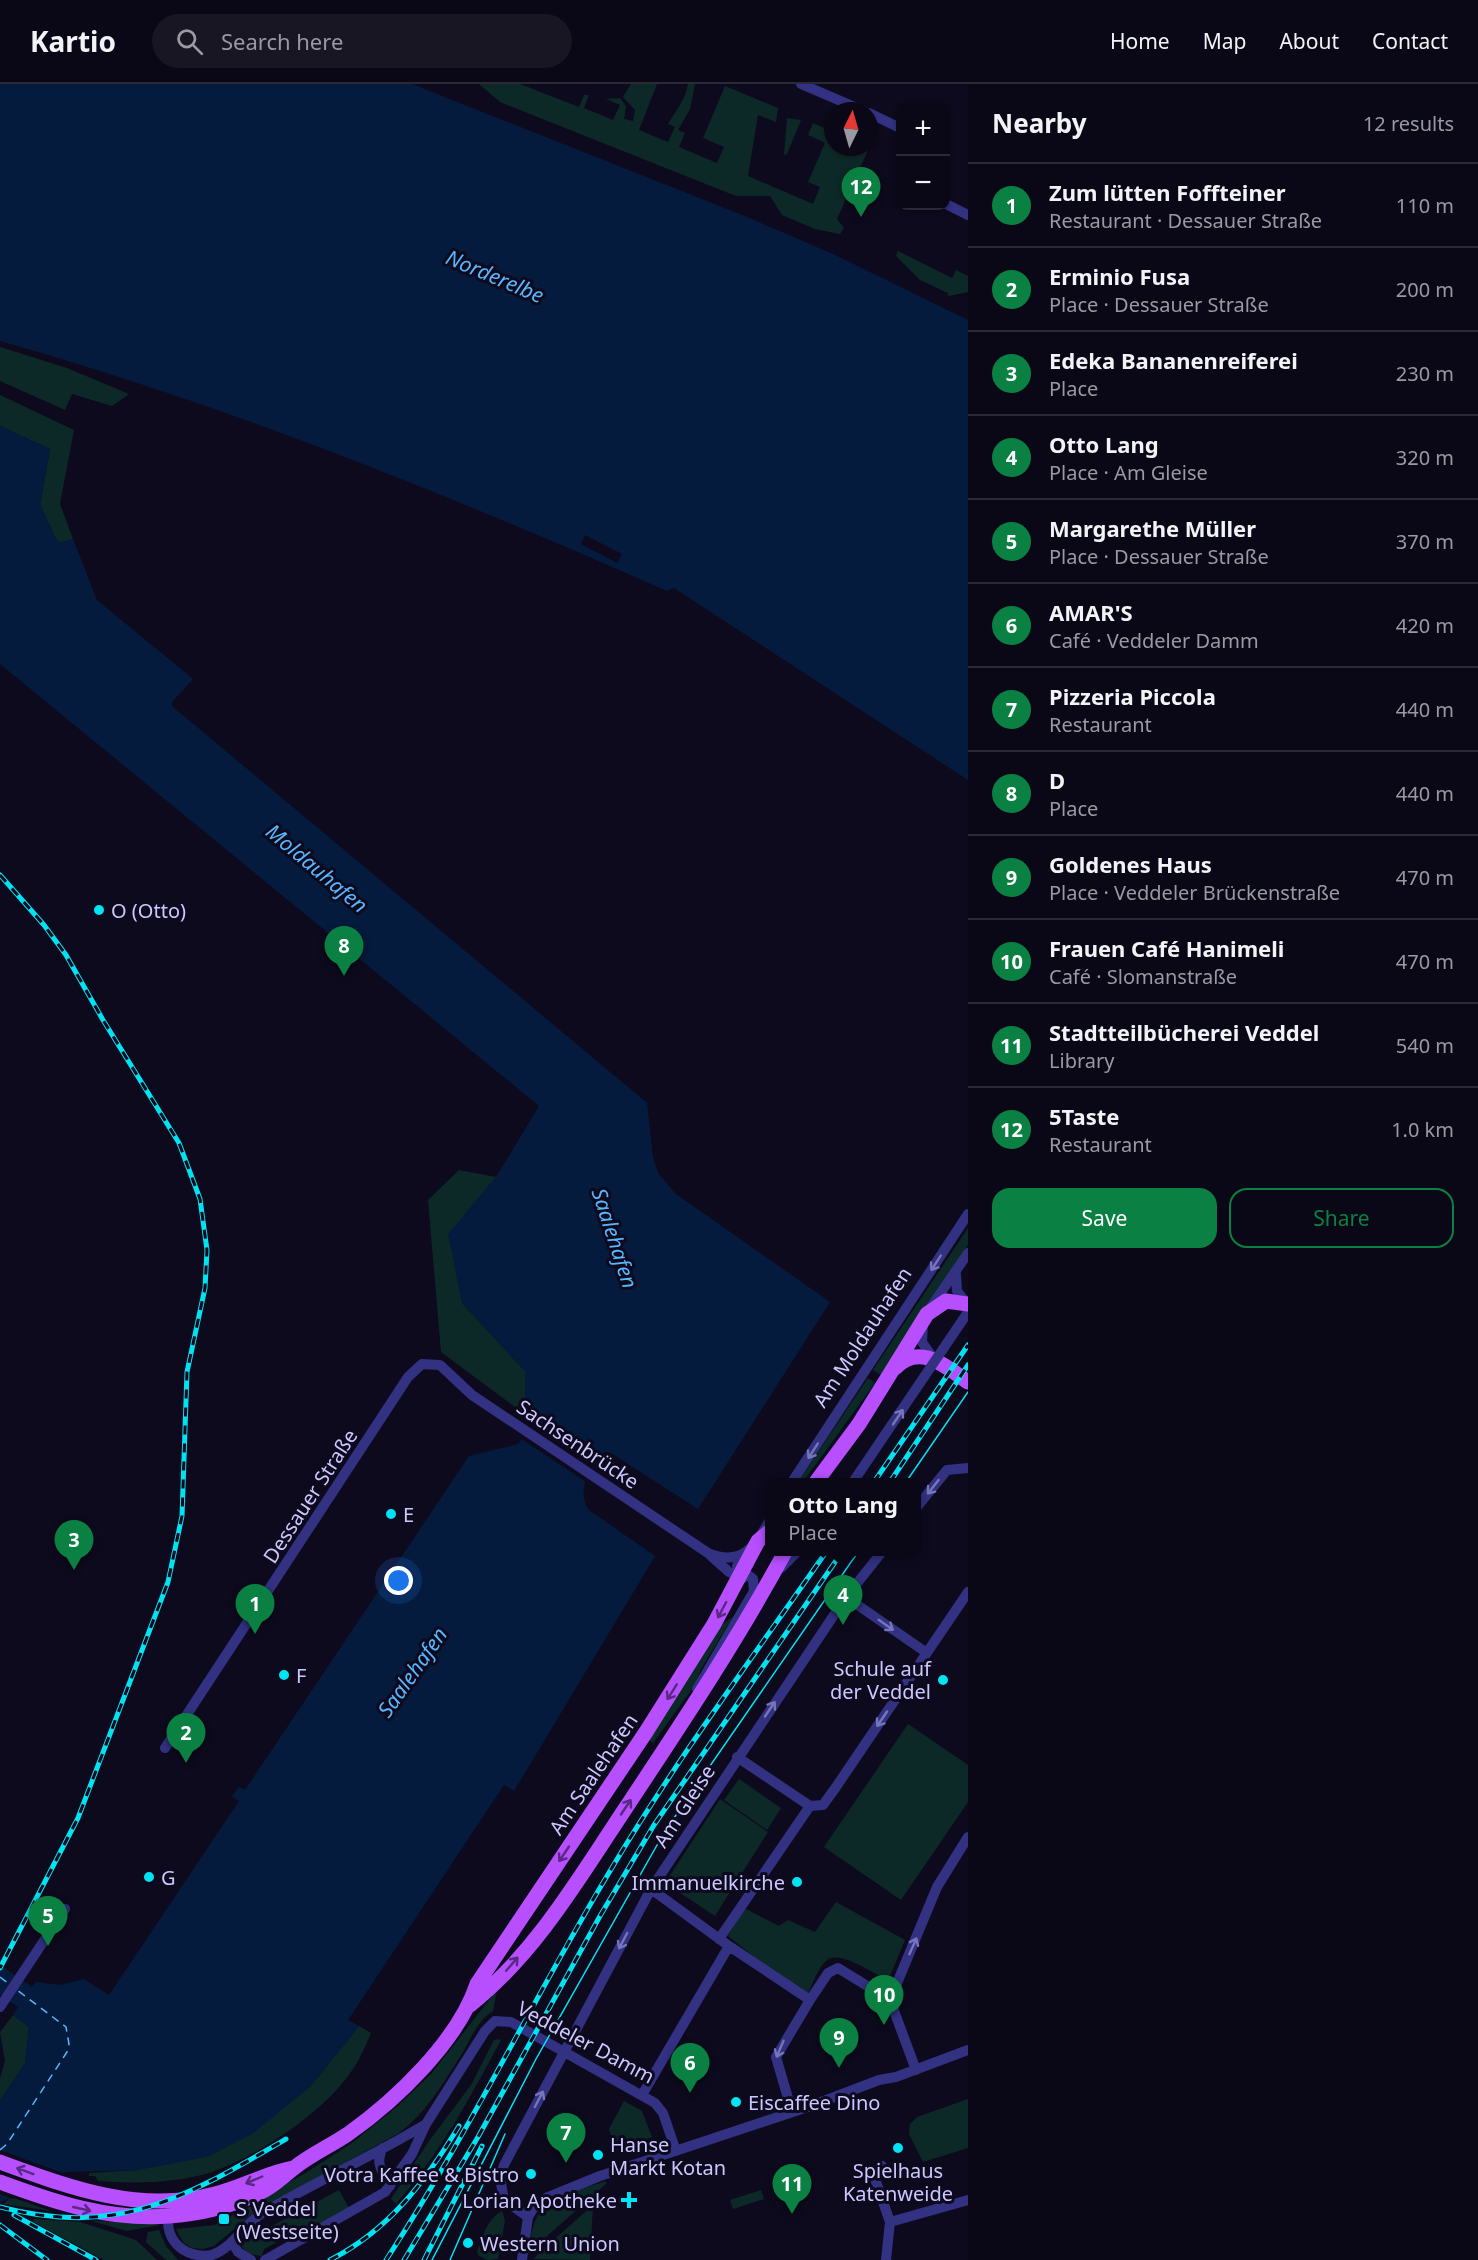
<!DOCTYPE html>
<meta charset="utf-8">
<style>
:root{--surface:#0a0816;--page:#181623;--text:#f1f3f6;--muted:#999aa1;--line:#2a2935;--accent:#0b8043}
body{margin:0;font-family:"Noto Sans",sans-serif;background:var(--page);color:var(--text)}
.controls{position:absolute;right:18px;top:18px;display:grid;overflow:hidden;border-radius:12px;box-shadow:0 2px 4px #0004}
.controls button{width:54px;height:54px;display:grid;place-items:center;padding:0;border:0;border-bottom:2px solid var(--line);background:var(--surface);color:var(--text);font:30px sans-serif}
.compass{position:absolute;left:824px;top:18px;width:54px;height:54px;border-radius:50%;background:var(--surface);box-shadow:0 2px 4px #0004;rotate:5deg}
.you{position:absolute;left:399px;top:1497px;width:21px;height:21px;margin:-15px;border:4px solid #fff;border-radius:50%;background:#1a73e8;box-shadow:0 0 0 9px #1a73e833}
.badge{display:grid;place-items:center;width:39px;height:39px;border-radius:50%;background:var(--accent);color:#fff;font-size:20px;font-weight:700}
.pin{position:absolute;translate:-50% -50px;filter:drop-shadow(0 2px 3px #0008)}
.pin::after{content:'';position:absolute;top:32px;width:21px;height:18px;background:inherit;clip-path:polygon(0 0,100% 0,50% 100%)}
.popup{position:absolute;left:765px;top:1394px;width:156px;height:78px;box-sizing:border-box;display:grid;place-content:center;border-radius:12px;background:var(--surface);filter:drop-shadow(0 2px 4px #0005);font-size:20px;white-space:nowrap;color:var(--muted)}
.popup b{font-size:22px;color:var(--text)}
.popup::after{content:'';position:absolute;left:50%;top:100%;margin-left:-12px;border:12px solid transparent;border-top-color:var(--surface)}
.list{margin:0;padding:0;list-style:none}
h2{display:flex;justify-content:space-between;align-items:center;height:78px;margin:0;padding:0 24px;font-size:26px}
h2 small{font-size:20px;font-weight:400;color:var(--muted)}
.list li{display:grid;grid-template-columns:39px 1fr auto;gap:18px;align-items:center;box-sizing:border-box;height:84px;padding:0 24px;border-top:2px solid var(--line)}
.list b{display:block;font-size:22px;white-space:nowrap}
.list p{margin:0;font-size:20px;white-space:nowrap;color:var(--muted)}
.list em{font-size:20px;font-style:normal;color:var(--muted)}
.actions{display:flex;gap:12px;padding:18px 24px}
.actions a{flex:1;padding:14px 0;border:2px solid var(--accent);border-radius:18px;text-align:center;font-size:21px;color:var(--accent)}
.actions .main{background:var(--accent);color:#fff}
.icon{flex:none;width:33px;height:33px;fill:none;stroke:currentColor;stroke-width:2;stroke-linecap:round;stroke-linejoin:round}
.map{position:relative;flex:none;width:968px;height:2176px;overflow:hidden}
header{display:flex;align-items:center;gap:36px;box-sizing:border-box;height:84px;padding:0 30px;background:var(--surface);border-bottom:2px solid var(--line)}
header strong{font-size:28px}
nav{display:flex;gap:33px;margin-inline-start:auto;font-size:21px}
.search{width:420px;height:54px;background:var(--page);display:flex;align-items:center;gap:15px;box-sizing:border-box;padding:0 21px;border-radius:33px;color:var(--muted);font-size:22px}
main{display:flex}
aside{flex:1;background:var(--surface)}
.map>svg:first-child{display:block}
.green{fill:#0d2927}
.water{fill:#051b3d}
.pier{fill:#0d0a1e}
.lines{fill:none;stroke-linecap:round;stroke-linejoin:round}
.ferry{stroke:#56b6ff;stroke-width:1.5;stroke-dasharray:8 6;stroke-linecap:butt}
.street{stroke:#323182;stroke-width:10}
.primary{stroke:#b74fff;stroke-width:15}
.tram{stroke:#00e3f3;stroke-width:1.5}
.rail-casing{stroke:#00e3f3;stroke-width:5}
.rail{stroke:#0d0a1e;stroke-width:3;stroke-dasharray:9;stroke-linecap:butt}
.street-bridge{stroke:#323182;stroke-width:10}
.oneway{stroke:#7775ba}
.oneway2{stroke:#592983}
.poi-dot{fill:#00e3f3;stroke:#0d0a1e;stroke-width:2}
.labels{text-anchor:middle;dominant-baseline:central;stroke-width:6;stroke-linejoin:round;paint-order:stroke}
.poi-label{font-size:20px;fill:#ccc8ff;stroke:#0d0a1e;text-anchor:start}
.street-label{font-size:20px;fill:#ccc8ff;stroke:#0d0a1e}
.water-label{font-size:21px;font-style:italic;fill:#56b6ff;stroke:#0d0a1e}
</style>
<header>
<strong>Kartio</strong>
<div class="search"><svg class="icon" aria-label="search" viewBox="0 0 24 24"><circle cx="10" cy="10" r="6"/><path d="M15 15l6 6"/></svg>Search here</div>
<nav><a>Home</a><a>Map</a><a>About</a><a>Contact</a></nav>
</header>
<main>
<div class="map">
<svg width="968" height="2176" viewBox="0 0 968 2176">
<rect width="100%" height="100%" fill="#0d0a1e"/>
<path class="green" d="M479,0H520L579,23L584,11H589L584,24L613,36L620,21L606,15L620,14L626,22L624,35L633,37L635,26L623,13L631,0H657L639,46L668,58L675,43L668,40C675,28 686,15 688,0H695L690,25L678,46L685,49L679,63L717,79L724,63L703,54L725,2L778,24L776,38L758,31L748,92L813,120L820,103L808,98L825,59L808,51L813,39L833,48V63L869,64L837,135L844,144L840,150L815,145L782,131L770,112H736L500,18Z
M787,34L801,36L787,70L784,71Z
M898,167L952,194L956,186L968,192V208L948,212V209L920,196L896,172Z
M0,263L67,284L129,310L112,322L72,310L65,326L0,297Z
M0,311L74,346L60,420L73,455L58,459L40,421L50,365L0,342Z
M459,1086L496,1093L449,1150L462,1219L525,1287V1318L534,1337L441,1268L428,1116Z
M968,1144V1161L881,1291L873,1286Z
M868,1294L875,1299L803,1398H798Z
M733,1533L701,1585L695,1601L653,1659L647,1655L719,1542Z
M908,1640L968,1681V1718L901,1816L824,1763Z
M739,1695L781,1724L767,1746L724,1716Z
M720,1715L768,1748L715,1832L665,1799Z
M836,1818L905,1856L888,1897C875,1890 840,1866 827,1876C819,1882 813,1899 808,1909L772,1887L728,1852L744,1824L779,1842L788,1836L815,1848Z
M497,1906L493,1927C478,1936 471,1954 463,1968C444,1998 427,2028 399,2049L252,2130L214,2162L203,2165L192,2164L183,2158L176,2145L214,2141L251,2122L250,2118L304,2090L352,2059L399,2021L431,1990Z
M13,1931L29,1943L25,1979L0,2017V1994L5,1977L0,1948Z
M359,1942L371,1949C364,1966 356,1983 344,1997C317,2032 254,2074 212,2088C178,2099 134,2100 98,2097L95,2092H89V2089L138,2086L310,2003Z
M499,1955L501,1956C470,2014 439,2071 396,2120L391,2115L429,2057L471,2001L494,1956Z
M968,2015V2064L923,2078L909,2050L910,2040L917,2033Z
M624,2017L642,2027L652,2053L616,2067L609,2045Z
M606,2097V2100L529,2168C534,2110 558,2113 606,2097Z
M339,2106L349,2124L320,2141L313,2139L264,2165L262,2172C251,2171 245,2169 240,2159Z
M761,2106L764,2115L733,2125L730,2116Z
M11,2113L51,2127L3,2120Z
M593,2121L590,2176L534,2175L539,2169Z
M502,2127L505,2137L498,2175L488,2176L479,2172L477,2168C483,2152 487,2135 502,2127Z
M34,2135L80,2138L127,2153L136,2156L157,2176H104L32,2137Z
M91,2137L158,2139L159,2141L127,2147Z
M159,2146L166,2162L178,2176H166L146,2158L148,2148Z"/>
<path class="water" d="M0,0H412L747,133L833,170L968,236V696L674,504L667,507C449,411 230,322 0,257Z
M0,342L50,365L40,421L58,459L73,455L97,516L193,595L172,618V622L647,1019L653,1073L658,1089L676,1110L830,1218L698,1425L611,1369L605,1368C588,1381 576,1408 589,1426L655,1472L514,1707L504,1701L348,1936L359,1942L310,2003L252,2050L207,2073L138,2086L66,2088L0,2119V2017L25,1979L29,1943L13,1931L18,1923L0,1911V1881L32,1903L36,1898L60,1901L84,1895L109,1911L239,1717L232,1712L239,1703L245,1706L469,1372L518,1360L534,1337L525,1318V1287L462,1219L448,1150L496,1093L539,1022L0,580Z"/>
<path class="pier" d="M585,451L622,470L617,479L581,460Z
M530,1339L596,1382L589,1400L520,1354Z
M0,2066L65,2090L12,2115L0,2110Z"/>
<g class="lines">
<path class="ferry" d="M0,1893L9,1900
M0,2066L7,2060L67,1968L69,1960L66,1943L17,1906"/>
<path class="street" d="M801,0L864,27
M869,29L900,44
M946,120L968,131
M956,1190L957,1207L967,1220
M931,1223L968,1169
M923,1239L922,1258L933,1274
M943,1265L968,1228
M792,1398L968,1130
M853,1398L924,1293
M916,1424L947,1386L968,1384
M710,1471L729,1488L743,1494
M781,1484L797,1468
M846,1513L927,1569
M697,1605L754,1507L753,1495L737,1482
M165,1664L408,1293L422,1280L440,1281L472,1311L708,1469C742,1483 754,1463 770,1436
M737,1673L810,1722
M651,1805L729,1862L810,1916L828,1889L838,1884L890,1916
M719,1855L810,1722L823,1721L836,1703L968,1508
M0,1923L65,1825
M916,1986L890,1916L937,1803L968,1753
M642,2011L729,1862
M792,2028L776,1973L810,1916
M383,2064C374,2078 383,2089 390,2102
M882,2082L873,2089L890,2138L886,2176
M171,2126C160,2152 183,2176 212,2171C233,2164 243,2141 261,2130C314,2098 372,2073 426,2040
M528,2133L504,2116L500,2094L504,2081L651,1805L846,1513L882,1468
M890,2138L968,2116
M232,2158L238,2168L251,2176
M265,2176L385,2108L412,2070L426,2040L485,1947L495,1937L511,1938L655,2019L663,2029L676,2067
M522,2176L528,2133L536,2120L546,2114L600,2092L808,2023L879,1996L896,1993L968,1966"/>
<path class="primary" d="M895,1284C920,1258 946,1283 968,1298
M816,1398L859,1340L927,1230L946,1217L968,1220
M470,1921C536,1869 581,1791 627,1722C682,1639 738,1555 785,1468
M0,2078C71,2104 140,2130 215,2110C243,2103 266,2089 294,2084
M0,2098C54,2118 110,2137 169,2132C201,2130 232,2122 261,2108C274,2102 282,2093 294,2084C310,2071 330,2062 348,2050C396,2016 458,1957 477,1900L646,1648L714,1540L758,1457L770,1447"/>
<path class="tram" d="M906,1398L968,1308
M432,2176L536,1975L665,1747L858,1468
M450,2176L505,2050"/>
<defs>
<path id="rail" d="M0,791L44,841L66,871L103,936L179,1059L200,1115L207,1166L205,1204L187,1288L182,1432L168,1498L78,1734L0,1884
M874,1398L968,1261
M890,1398L968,1281
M0,2123C119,2154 186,2113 286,2055
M14,2131L96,2176
M0,2141L47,2176
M330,2176C389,2146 425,2098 459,2042
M386,2176C468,2051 533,1915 610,1787C676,1676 753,1573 826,1468
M404,2176L478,2053L600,1832L654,1741L842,1468
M424,2176L482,2062"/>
</defs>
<use href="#rail" class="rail-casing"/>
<use href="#rail" class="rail"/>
<path class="street-bridge" d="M924,1293L943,1265"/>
</g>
<defs><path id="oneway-shaft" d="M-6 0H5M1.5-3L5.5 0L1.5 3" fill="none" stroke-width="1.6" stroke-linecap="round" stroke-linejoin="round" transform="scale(1.5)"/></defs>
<g class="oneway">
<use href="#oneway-shaft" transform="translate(936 1179) rotate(123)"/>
<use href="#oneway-shaft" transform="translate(898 1333) rotate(-56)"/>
<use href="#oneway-shaft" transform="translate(813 1367) rotate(123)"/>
<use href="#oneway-shaft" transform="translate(933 1403) rotate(128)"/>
<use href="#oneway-shaft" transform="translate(886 1541) rotate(35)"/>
<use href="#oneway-shaft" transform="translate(770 1625) rotate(-56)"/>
<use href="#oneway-shaft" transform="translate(882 1635) rotate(124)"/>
<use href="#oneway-shaft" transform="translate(623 1857) rotate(118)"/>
<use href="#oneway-shaft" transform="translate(913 1862) rotate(-66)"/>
<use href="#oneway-shaft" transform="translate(780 1965) rotate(113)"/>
<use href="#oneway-shaft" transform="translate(539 2015) rotate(-62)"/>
</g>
<g class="oneway2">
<use href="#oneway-shaft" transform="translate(722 1526) rotate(118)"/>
<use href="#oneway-shaft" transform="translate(672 1608) rotate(122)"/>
<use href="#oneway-shaft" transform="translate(626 1723) rotate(-56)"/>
<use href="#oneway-shaft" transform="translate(564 1770) rotate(124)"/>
<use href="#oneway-shaft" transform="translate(512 1880) rotate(-49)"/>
<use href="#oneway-shaft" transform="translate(25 2087) rotate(-160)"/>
<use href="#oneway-shaft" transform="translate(254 2096) rotate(157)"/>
<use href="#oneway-shaft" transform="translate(82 2125) rotate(13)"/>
</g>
<g class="poi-dot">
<circle cx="99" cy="826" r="6"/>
<circle cx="391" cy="1430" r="6"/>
<circle cx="284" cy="1591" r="6"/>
<circle cx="943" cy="1596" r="6"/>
<circle cx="149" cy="1793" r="6"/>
<circle cx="797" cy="1798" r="6"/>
<circle cx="736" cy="2018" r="6"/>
<circle cx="898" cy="2064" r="6"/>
<circle cx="598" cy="2071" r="6"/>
<circle cx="531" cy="2090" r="6"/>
<path d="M626 2107h6v6h6v6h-6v6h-6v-6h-6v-6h6z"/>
<rect x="218" y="2129" width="12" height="12" rx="3"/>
<circle cx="468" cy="2159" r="6"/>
</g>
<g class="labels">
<g class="poi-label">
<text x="111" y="826">O (Otto)</text>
<text x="403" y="1430">E</text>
<text x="931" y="1584" text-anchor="end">Schule auf<tspan x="931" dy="23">der Veddel</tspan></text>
<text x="296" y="1591">F</text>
<text x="161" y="1793">G</text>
<text x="785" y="1798" text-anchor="end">Immanuelkirche</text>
<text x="748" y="2018">Eiscaffee Dino</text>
<text x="610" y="2060">Hanse<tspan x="610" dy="23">Markt Kotan</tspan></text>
<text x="898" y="2086" text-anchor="middle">Spielhaus<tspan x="898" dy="23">Katenweide</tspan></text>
<text x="519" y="2090" text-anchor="end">Votra Kaffee &amp; Bistro</text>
<text x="617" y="2116" text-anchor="end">Lorian Apotheke</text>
<text x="236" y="2124">S Veddel<tspan x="236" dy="23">(Westseite)</tspan></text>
<text x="480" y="2159">Western Union</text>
</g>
<g class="street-label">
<text transform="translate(862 1253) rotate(-57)">Am Moldauhafen</text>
<text transform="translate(578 1360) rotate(34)">Sachsenbrücke</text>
<text transform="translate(310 1412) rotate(-57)">Dessauer Straße</text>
<text transform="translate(593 1690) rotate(-56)">Am Saalehafen</text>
<text transform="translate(684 1722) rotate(-57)">Am Gleise</text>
<text transform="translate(586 1958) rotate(28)">Veddeler Damm</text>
</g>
<g class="water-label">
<text transform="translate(495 192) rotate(23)">Norderelbe</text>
<text transform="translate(317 784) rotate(40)">Moldauhafen</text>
<text transform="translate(615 1154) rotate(72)">Saalehafen</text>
<text transform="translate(412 1588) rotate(-55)">Saalehafen</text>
</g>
</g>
</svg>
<div class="controls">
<button>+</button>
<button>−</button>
</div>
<svg class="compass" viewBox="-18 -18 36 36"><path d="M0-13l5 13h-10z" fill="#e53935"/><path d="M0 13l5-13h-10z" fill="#999aa1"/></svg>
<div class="you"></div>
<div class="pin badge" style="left:255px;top:1550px">1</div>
<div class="pin badge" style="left:186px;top:1679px">2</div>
<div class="pin badge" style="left:74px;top:1486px">3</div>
<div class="pin badge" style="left:843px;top:1541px">4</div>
<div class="popup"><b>Otto Lang</b>Place</div>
<div class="pin badge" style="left:48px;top:1862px">5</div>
<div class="pin badge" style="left:690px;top:2009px">6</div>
<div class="pin badge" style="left:566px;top:2079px">7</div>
<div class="pin badge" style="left:344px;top:892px">8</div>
<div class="pin badge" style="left:839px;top:1984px">9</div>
<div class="pin badge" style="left:884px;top:1941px">10</div>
<div class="pin badge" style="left:792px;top:2130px">11</div>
<div class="pin badge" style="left:861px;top:133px">12</div>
</div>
<aside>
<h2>Nearby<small>12 results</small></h2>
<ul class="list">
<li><span class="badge">1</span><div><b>Zum lütten Foffteiner</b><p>Restaurant · Dessauer Straße</p></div><em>110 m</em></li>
<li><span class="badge">2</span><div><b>Erminio Fusa</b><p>Place · Dessauer Straße</p></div><em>200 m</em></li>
<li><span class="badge">3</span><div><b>Edeka Bananenreiferei</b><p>Place</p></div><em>230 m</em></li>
<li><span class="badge">4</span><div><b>Otto Lang</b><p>Place · Am Gleise</p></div><em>320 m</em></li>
<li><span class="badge">5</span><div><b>Margarethe Müller</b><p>Place · Dessauer Straße</p></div><em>370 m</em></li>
<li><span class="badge">6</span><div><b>AMAR'S</b><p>Café · Veddeler Damm</p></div><em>420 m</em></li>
<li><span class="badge">7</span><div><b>Pizzeria Piccola</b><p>Restaurant</p></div><em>440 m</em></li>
<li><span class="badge">8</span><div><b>D</b><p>Place</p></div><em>440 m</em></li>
<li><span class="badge">9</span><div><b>Goldenes Haus</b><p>Place · Veddeler Brückenstraße</p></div><em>470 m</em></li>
<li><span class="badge">10</span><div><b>Frauen Café Hanimeli</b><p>Café · Slomanstraße</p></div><em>470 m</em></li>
<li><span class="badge">11</span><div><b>Stadtteilbücherei Veddel</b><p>Library</p></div><em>540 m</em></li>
<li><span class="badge">12</span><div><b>5Taste</b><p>Restaurant</p></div><em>1.0 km</em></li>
</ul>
<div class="actions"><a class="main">Save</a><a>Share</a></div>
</aside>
</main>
